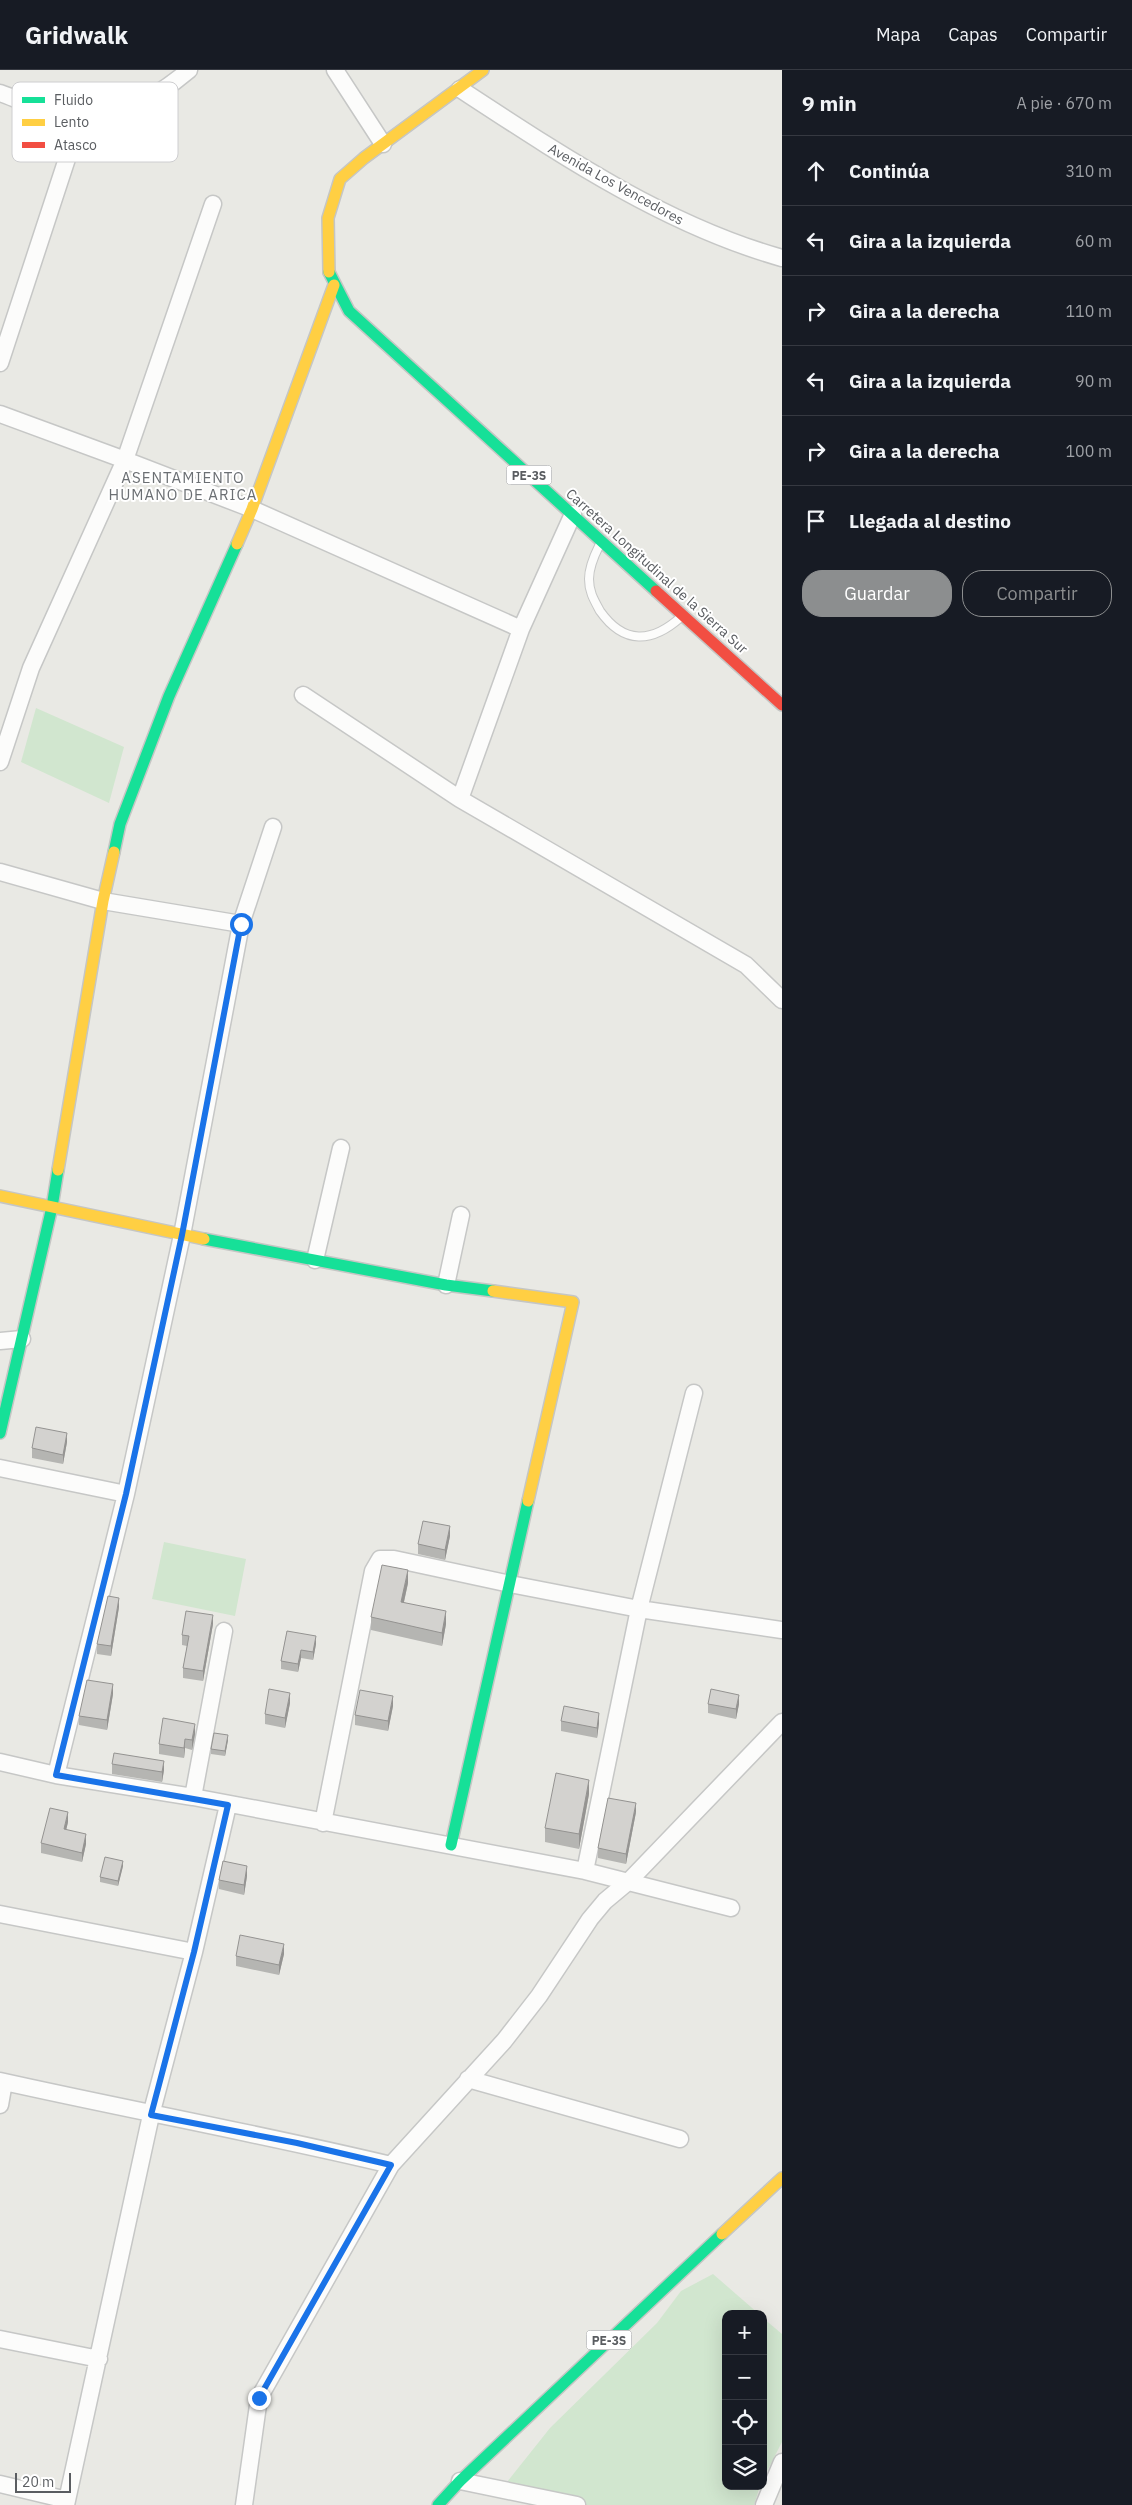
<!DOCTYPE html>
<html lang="es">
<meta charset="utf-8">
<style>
:root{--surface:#171b24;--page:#20242c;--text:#f1f3f6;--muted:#9ea1a6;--line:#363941;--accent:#8c8e8f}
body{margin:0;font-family:"IBM Plex Sans",sans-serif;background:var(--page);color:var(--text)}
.controls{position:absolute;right:15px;bottom:15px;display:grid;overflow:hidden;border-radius:10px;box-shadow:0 5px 20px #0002}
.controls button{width:45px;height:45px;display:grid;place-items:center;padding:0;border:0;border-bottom:1px solid var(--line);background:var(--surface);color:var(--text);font:25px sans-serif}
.scale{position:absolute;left:15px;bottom:12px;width:56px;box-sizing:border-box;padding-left:5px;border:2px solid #5a5d61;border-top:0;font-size:14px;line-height:18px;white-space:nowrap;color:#5a5d61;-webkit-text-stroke:4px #fff;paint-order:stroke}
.stop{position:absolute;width:15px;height:15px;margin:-11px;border:4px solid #1a73e8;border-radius:50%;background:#fff}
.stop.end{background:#1a73e8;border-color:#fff;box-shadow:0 1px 5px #0008}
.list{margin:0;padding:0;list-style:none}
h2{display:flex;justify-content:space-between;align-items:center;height:65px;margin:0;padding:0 20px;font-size:21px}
h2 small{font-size:16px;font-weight:400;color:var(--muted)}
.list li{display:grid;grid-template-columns:32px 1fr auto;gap:15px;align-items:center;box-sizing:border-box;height:70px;padding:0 20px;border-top:1px solid var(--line)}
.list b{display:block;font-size:19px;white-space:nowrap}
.list em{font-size:16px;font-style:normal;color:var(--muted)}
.actions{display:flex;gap:10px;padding:15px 20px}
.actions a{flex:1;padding:11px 0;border:1px solid var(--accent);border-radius:20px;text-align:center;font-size:18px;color:var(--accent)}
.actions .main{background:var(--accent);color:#fff}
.icon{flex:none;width:28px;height:28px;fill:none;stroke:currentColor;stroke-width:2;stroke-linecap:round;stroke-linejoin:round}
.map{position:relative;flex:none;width:782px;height:2435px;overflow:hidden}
header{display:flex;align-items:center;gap:30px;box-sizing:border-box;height:70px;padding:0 25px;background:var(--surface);border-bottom:1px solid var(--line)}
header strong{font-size:24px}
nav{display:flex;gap:28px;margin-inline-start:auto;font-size:18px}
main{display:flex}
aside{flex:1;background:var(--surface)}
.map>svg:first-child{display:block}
.green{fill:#d1e6cf}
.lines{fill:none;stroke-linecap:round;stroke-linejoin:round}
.lane-casing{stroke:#c6c7c6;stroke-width:10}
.street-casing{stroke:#c6c7c6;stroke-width:19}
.fast-casing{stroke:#c5c6c4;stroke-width:14}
.slow-casing{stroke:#c5c6c4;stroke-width:14}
.jam-casing{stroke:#c5c6c4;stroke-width:14}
.lane{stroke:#fcfcfb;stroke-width:8}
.street{stroke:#fcfcfb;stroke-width:16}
.fast{stroke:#16e098;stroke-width:11}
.slow{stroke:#ffcf43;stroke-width:11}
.jam{stroke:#f24e42;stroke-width:11}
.wall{fill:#b5b5b2}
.shaded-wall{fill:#949391}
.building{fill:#d3d2cf;stroke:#949391}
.route{stroke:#1a73e8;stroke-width:6}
.labels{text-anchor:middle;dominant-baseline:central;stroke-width:4;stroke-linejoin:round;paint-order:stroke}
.shield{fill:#fff;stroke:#8c8e90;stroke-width:1}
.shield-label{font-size:12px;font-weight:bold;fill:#5a5d61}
.street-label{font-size:14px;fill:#5a5d61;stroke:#fff}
.neighbourhood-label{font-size:15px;letter-spacing:1px;fill:#6b6f73;stroke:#fff}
.key{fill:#fff;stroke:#ceced0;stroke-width:1}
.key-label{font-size:14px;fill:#5a5d61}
</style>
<header>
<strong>Gridwalk</strong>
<nav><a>Mapa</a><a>Capas</a><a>Compartir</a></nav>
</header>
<main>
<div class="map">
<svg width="782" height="2435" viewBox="0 0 782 2435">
<rect width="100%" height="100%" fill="#e9e9e4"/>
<path class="green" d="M36,638L124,677L109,733L21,692Z
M164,1472L246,1489L235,1546L152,1529Z
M713,2204L759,2244H726V2416H760L754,2435H533L495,2427L550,2358L657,2253L681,2221Z
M763,2248L782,2264V2372L763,2409Z"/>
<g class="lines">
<defs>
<path id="lane" d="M599,476C594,486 589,497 589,509C589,522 594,530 600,541C624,575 652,573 681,547"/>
<path id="street" d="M335,0L383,74
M460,19C561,85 665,155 782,188
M0,23C20,30 41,41 62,45C109,55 155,29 189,0
M0,293L81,46
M0,344L125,390L252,439L521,559
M303,625L460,729L521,559L573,444
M0,692L31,598L125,390L213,134
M460,729L746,895L782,930
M0,802L103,831L241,854
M315,1190L341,1078
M446,1215L461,1145
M0,1271L22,1269
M0,1398L126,1424
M0,1692L56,1705L193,1727L585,1801L731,1838
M56,1705L126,1424L182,1165L241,854L273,757
M193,1727L224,1561
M323,1753L373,1501L380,1489H394L510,1514L639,1539L782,1560
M585,1801L639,1539L694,1323
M0,1844L194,1882
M468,2009L680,2069
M0,2011C130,2040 261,2064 391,2095
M0,2035L4,2012
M0,2269L99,2289
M460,2411L577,2435
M0,2414L67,2430
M66,2435L151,2045L194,1882L228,1735
M244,2435L259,2328L391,2095L504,1971L539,1926L590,1849L605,1831L629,1811L782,1652
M764,2435L782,2392"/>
<path id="fast" d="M329,202L349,241L656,521
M114,782L120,754L169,626L237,474
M204,1169L446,1215L493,1221
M0,1363L52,1137L58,1100
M451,1775L528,1431
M438,2435L460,2411L722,2164"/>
<path id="slow" d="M329,202L328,148L340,109L364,88L483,0
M237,474L252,439L334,215
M58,1100L103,831L114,782
M0,1126L204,1169
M493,1221L573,1232L528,1431
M722,2164L782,2108"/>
<path id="jam" d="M656,521L782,635"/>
</defs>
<use href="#lane" class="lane-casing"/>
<use href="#street" class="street-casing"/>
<use href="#fast" class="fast-casing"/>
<use href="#slow" class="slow-casing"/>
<use href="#jam" class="jam-casing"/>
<use href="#lane" class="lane"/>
<use href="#street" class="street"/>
<use href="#fast" class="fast"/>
<use href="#slow" class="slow"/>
<use href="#jam" class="jam"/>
</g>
<path class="wall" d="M67,1372L63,1394L32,1388V1378Z
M450,1466L445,1490L418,1484V1474Z
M408,1513L404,1532L446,1554L442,1576L371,1560V1547Z
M119,1537L111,1586L97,1584V1574Z
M213,1554L203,1611L183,1608V1598L187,1576L182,1575V1565Z
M287,1561L316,1574L313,1590L301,1588L298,1602L281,1599V1591Z
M113,1624L107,1660L79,1655V1646Z
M290,1633L285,1658L265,1654V1644Z
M708,1634H739L736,1649L708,1643Z
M393,1636L388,1661L355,1655V1645Z
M561,1651L599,1653L597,1668L561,1661Z
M195,1664L192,1680L185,1678L184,1688L159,1684V1674Z
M228,1670L225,1686L211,1684V1679Z
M112,1694L164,1700L162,1712L112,1704Z
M589,1724L579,1779L545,1772V1758Z
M636,1742L626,1794L598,1788V1778Z
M68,1752L66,1760L86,1774L82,1792L41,1783V1773Z
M123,1796L118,1816L100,1812V1807Z
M247,1806L244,1825L219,1819V1810Z
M284,1884L279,1905L236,1896V1886Z"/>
<path class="shaded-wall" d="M67,1363V1372L63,1394V1385Z
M450,1456V1466L445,1490V1480Z
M408,1500V1513L401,1545V1532Z
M119,1528V1537L111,1586V1576Z
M446,1541V1554L442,1576V1563Z
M213,1545V1554L203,1611V1601Z
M316,1566V1574L313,1590V1582Z
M301,1580V1588L298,1602V1594Z
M113,1614V1624L107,1660V1650Z
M290,1623V1633L285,1658V1648Z
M739,1625V1634L736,1649V1639Z
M393,1626V1636L388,1661V1651Z
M599,1643V1653L597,1668V1658Z
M195,1654V1664L192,1680V1670Z
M228,1665V1670L225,1686V1681Z
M185,1669V1678L184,1688V1678Z
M164,1691V1700L162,1712V1702Z
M589,1710V1724L579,1779V1764Z
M636,1733V1742L626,1794V1784Z
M68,1742V1752L64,1769V1759Z
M86,1764V1774L82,1792V1783Z
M123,1791V1796L118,1816V1811Z
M247,1796V1806L244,1825V1815Z
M284,1874V1884L279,1905V1895Z"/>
<path class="building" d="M36,1357L67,1363L63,1385L32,1378Z
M423,1451L450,1456L445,1480L418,1474Z
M382,1495L408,1500L401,1532L446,1541L442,1563L371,1547Z
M108,1526L119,1528L111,1576L97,1574Z
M186,1541L213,1545L203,1601L183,1598L189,1566L182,1565Z
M287,1561L316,1566L313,1582L301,1580L298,1594L281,1591Z
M87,1610L113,1614L107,1650L79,1646Z
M269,1619L290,1623L285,1648L265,1644Z
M711,1619L739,1625L736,1639L708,1634Z
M360,1620L393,1626L388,1651L355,1645Z
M564,1636L599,1643L597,1658L561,1651Z
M163,1648L195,1654L192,1670L185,1669L184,1678L159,1674Z
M214,1663L228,1665L225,1681L211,1679Z
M114,1683L164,1691L162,1702L112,1694Z
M556,1703L589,1710L579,1764L545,1758Z
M608,1728L636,1733L626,1784L598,1778Z
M50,1738L68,1742L64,1759L86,1764L82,1783L41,1773Z
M105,1787L123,1791L118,1811L100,1807Z
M223,1791L247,1796L244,1815L219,1810Z
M240,1865L284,1874L279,1895L236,1886Z"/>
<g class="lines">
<path class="route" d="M241,854L182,1165L126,1424L56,1705L228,1735L194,1882L151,2045L297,2073L391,2095L259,2328"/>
</g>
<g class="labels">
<g class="shield">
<rect x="506.5" y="395.5" width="45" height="19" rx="4"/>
<rect x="586.5" y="2260.5" width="45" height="19" rx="4"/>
</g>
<g class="shield-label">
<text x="529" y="405">PE-3S</text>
<text x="609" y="2270">PE-3S</text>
</g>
<g class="street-label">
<text transform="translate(616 114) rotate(29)">Avenida Los Vencedores</text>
<text transform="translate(657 501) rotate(42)">Carretera Longitudinal de la Sierra Sur</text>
</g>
<g class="neighbourhood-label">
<text x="183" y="407">ASENTAMIENTO<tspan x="183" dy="17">HUMANO DE ARICA</tspan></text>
</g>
</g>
<rect x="12" y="12" width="166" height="80" rx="8" class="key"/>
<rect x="22" y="27" width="23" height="6" fill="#16e098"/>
<rect x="22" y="49" width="23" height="7" fill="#ffcf43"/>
<rect x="22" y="72" width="23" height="6" fill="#f24e42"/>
<g class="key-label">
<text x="54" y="35">Fluido</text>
<text x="54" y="57">Lento</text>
<text x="54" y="80">Atasco</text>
</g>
</svg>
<div class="controls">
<button>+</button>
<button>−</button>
<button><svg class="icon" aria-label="locate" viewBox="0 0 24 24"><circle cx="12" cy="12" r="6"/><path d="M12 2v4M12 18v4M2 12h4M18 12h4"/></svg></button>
<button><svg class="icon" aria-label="layers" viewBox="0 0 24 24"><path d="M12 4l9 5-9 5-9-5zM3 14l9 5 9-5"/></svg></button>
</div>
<div class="scale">20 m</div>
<div class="stop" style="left:241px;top:854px"></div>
<div class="stop end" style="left:259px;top:2328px"></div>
</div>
<aside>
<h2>9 min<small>A pie · 670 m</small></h2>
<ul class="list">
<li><svg class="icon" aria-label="ahead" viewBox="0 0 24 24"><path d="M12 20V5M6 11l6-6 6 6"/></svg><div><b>Continúa</b></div><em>310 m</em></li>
<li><svg class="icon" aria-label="left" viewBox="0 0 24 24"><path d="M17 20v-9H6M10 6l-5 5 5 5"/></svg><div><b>Gira a la izquierda</b></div><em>60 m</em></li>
<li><svg class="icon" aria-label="right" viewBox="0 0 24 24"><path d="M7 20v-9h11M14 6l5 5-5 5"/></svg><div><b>Gira a la derecha</b></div><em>110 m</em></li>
<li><svg class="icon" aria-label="left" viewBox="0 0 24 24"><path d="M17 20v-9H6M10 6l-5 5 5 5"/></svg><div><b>Gira a la izquierda</b></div><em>90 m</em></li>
<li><svg class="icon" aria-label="right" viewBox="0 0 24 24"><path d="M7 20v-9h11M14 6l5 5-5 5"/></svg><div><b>Gira a la derecha</b></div><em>100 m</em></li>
<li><svg class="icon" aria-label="arrive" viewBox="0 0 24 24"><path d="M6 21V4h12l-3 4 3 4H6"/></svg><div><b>Llegada al destino</b></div></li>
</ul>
<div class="actions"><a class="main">Guardar</a><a>Compartir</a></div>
</aside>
</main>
